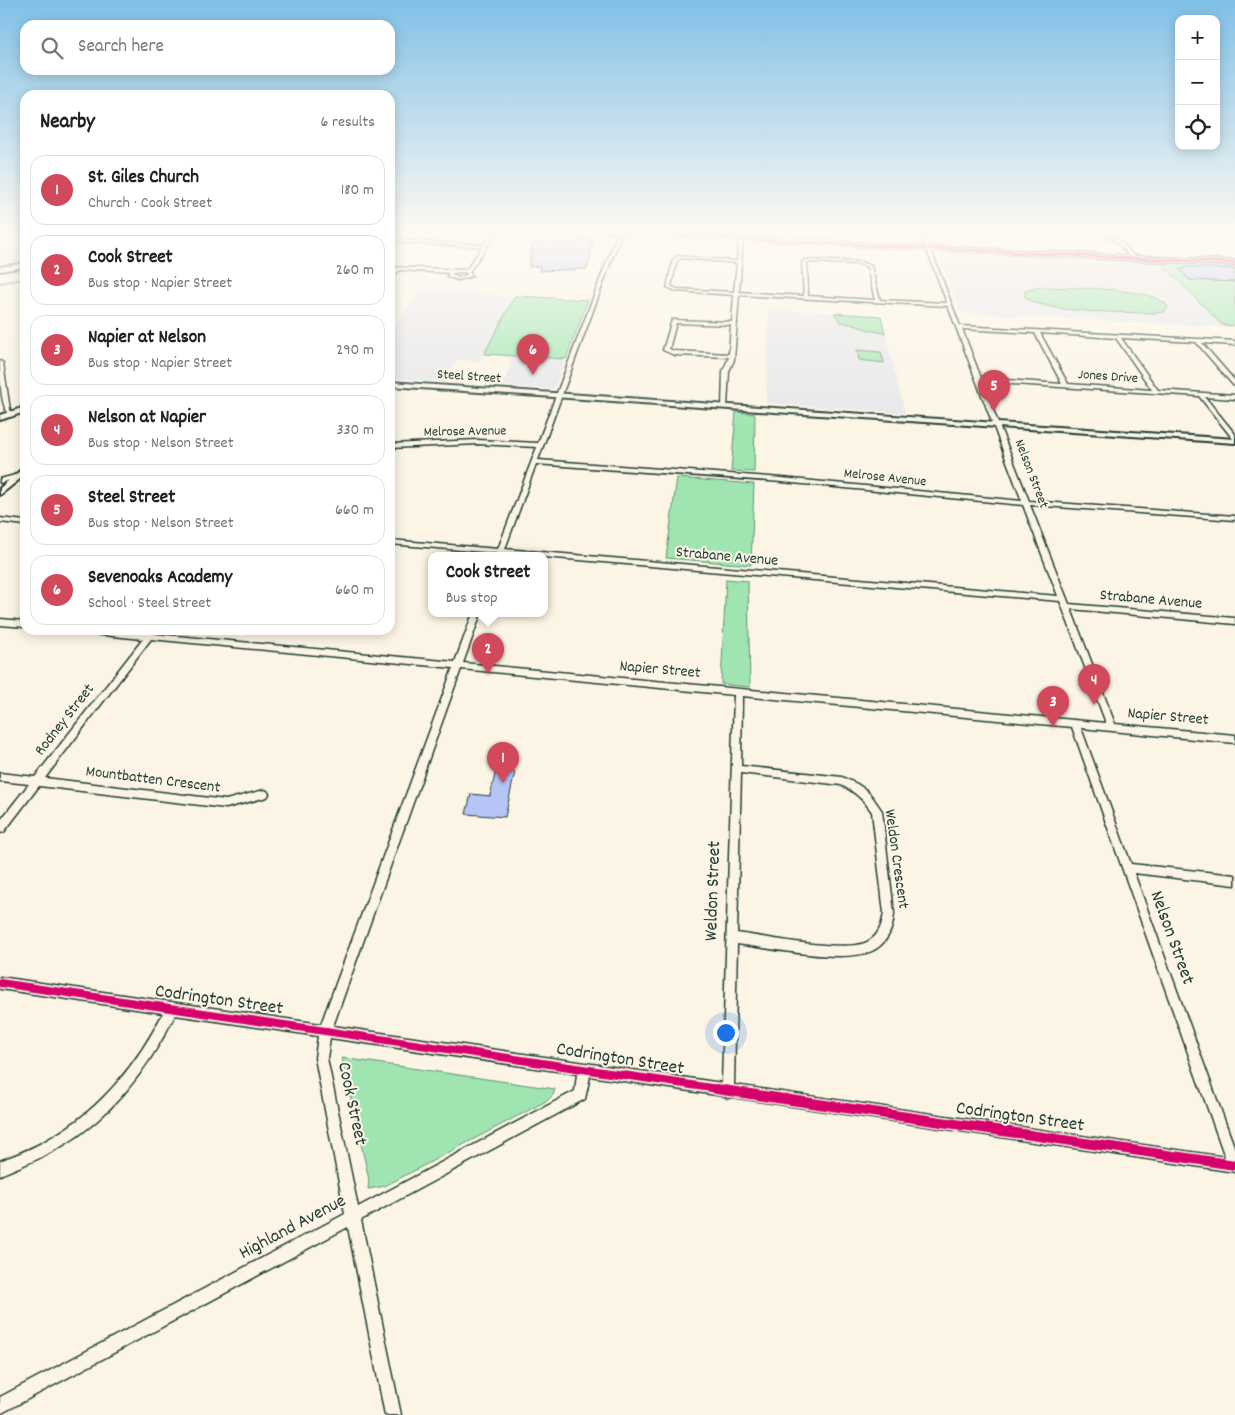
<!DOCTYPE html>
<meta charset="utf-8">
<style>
:root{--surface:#fff;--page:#f6f6f6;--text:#222;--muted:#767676;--line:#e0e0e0;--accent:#d1495b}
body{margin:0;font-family:Dekko,sans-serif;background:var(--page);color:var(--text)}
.controls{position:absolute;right:15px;top:15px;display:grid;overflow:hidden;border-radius:10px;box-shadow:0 2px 12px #0003}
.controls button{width:45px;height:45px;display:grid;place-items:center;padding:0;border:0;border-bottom:1px solid var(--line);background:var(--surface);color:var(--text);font:25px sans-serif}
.you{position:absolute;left:725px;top:1032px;width:18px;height:18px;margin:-12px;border:4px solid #fff;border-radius:50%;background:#1a73e8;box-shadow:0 0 0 8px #1a73e833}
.badge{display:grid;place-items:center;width:32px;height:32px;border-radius:50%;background:var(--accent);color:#fff;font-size:16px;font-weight:700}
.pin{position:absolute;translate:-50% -41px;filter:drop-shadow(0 1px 2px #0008)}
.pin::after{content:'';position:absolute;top:26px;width:18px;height:15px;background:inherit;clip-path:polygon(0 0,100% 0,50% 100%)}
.popup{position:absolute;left:428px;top:552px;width:120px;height:65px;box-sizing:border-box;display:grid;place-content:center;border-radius:10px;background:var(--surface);filter:drop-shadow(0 1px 4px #0005);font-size:16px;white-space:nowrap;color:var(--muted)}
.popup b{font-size:19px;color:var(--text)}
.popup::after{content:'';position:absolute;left:50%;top:100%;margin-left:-10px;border:10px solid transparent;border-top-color:var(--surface)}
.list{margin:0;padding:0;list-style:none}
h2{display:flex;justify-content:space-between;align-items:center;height:65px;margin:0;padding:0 20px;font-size:21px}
h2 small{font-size:16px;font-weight:400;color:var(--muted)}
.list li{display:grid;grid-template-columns:32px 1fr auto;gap:15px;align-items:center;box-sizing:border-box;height:70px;margin:0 10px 10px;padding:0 10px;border:1px solid var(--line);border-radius:15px}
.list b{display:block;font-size:19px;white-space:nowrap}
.list p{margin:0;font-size:16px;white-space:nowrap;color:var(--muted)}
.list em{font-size:16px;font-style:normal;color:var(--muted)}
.icon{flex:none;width:28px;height:28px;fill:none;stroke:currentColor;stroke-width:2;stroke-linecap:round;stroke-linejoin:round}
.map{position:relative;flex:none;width:1235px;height:1415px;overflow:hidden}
.search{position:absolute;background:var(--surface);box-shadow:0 2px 12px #0003;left:20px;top:20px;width:375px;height:55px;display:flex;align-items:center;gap:12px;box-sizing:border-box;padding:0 18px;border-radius:15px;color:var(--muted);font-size:19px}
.panel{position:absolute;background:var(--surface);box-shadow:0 2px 12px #0003;left:20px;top:90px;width:375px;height:545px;border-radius:15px}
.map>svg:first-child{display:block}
.built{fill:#e7e7ea}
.green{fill:#a0e5b1;stroke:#609172}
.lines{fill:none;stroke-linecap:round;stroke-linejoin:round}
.stream{stroke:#5d979e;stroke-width:2}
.building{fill:#b6c5f5;stroke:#1f3d34}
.street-casing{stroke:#1f3d34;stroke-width:3}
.secondary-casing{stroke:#1f3d34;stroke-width:4}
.street{fill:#fcf5e5;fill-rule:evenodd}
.secondary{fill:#fcf5e5;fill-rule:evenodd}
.cycleway-far2-casing{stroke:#fcf5e5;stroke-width:5}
.cycleway-far1-casing{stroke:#fcf5e5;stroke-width:11}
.cycleway-casing{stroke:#fcf5e5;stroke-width:13}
.cycleway-far2{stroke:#d6006c;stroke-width:3}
.cycleway-far1{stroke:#d6006c;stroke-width:8}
.cycleway{stroke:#d6006c;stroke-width:10}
.labels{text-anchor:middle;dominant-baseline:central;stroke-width:4;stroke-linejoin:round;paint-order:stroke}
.far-street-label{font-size:14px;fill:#1f3d34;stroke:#fcf5e5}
.street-label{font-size:16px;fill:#1f3d34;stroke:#fcf5e5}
.near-street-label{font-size:19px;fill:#1f3d34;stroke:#fcf5e5}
</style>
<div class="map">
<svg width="1235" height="1415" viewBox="0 0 1235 1415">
<rect width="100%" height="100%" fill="#fcf5e5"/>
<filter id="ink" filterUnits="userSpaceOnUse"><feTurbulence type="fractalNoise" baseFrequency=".02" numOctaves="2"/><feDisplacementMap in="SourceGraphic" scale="10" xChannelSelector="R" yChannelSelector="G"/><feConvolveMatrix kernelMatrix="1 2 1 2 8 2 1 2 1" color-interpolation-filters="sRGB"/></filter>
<g filter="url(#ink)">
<path class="built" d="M0,232H25V263L0,267Z
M936,251L1160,262L1223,327L961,313Z
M420,291L515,296L480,361L456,360L444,382L390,378V330Z
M769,309L881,316L905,413L766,403Z
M509,356L566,359L554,389L502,386L511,364Z"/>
<path class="green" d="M1160,262L1235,265V326L1222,325Z
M1041,287C1066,288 1156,286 1168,307L1164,312L1152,313C1126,312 1040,314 1024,296L1025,291Z
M515,296L588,300L566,359L484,354Z
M834,313L881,316L885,333C870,332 856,324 840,322Z
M857,350L881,352L884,363L859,360Z
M736,412L755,414L754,472L731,471Z
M677,478L754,484L751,565L666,558Z
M726,579L748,581L750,687L721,684Z
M342,1058L555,1089L553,1095L548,1100L385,1186L368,1189L369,1180Z"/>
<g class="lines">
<path class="stream" d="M0,283L25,278"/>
</g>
<path class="building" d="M541,235H557L555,236H558L555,243L572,244L576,243L578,238L593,239L591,243H594L589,252H592L587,269L539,271L540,266L529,267L532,245L536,242H540Z
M1188,267L1235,269V282L1190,280L1179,269H1185L1184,268Z
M496,770L515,772L505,817L466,814L471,794L490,796Z"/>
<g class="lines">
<defs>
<path id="street" d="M493,232H497L469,272L472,276L459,280L447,277L449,273L400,270L390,279V275L395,270L390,269V267L466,270L482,247L390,242V240L484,245ZM464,272L468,274L459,278L452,275L453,273Z
M618,232H622L538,460L782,478L1022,501L948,306L739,295L734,360L729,371L727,407L722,408L723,371L729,357L674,355L663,350L672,320L732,322L734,295L676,291L667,287L673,260L678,256L737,261L739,239L741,238L743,239L739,292L804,296L802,263L804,260L861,262L871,266L880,300L947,303L920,232H924L960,326L1235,341V345L1202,343L1235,381V386L1233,385L1196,342L1121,338L1158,390L1235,395V399L1205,397L1235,434V440L1233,439L1199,396L982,382L1029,501L1235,516V520L1030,505L1069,604L1235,618V624L1071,609L1115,724L1235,735V743L1081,728L1131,864L1235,875V885L1134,873L1235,1149V1172L731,1097L728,1098L723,1096L590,1076L585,1099L361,1220L401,1415H385L348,1227L0,1414V1397L345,1214L315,1058L318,1036L175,1015C149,1067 113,1116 62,1146C43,1158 21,1166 0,1175V1161C18,1154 36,1147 52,1137C101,1109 138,1063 163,1013L0,989V977L321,1024L453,668L151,639L45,778L226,800L264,790L267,791L269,794L267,797L226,808L39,786L4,832L0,833V821L29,784L0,781V773L35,777L143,639L82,633L78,630H112L147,633L150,630H158L155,634L455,662L473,613H481L463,663L1106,723L1060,601L544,557V555L503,554L502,555H496V553L390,544V540L498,549L537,447L478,444L390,448V444L478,440L538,443ZM680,258L737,263L734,292L677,289L671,286L677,261ZM807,262L860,264L867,267L875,300L808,296ZM676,323L731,325L729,354L675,351L669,349ZM962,329L1035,333L1062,384L981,378ZM1040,333L1116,338L1152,390L1068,384ZM536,464L782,482L1023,505L1058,596L505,549ZM461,669L734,695L722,1083L333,1026ZM742,696L1072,727L1225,1157L734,1085L737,944C769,948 844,964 872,951C887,944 893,929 894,913L882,811L873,798L866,790L857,784L842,777L741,766ZM741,773L841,785C854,791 864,800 872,812L884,913C882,925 879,936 867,942C845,953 765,937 737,933ZM330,1038L577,1074L575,1091L358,1207L327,1058Z
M1101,232C1115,232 1126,247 1134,257V259H1132L1118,243Z
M1173,232H1177L1178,233L1176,234Z
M0,361L3,363L10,410L14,415L11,417C0,409 0,376 0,361Z
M19,474L21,475V477L0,483V479Z
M0,518L25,521V525L0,522Z
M0,619L25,621V627L0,625Z"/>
<path id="secondary" d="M587,232H622L1235,261V265Z
M25,263V267L0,271V267Z
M390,382L1235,439V443L390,386Z
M25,407V412L0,420V415Z
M22,469H25V475L0,495V488Z"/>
</defs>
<use href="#street" class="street-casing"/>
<use href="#secondary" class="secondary-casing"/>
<use href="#street" class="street"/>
<use href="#secondary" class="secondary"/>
<defs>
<path id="cycleway-far2" d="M589,232L1235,263"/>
<path id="cycleway-far1" d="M0,983L725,1090"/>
<path id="cycleway" d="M716,1089L1235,1165"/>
</defs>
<use href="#cycleway-far2" class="cycleway-far2-casing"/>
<use href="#cycleway-far1" class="cycleway-far1-casing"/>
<use href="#cycleway" class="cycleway-casing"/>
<use href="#cycleway-far2" class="cycleway-far2"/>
<use href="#cycleway-far1" class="cycleway-far1"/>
<use href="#cycleway" class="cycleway"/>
</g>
</g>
<linearGradient id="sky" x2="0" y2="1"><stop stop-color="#81c0e7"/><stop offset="0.54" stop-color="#fefaf3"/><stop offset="1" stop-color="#fefaf3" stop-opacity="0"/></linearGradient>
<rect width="1235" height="430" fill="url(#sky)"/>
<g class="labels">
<g class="far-street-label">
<text transform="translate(469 377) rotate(4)">Steel Street</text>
<text transform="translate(1108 377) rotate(4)">Jones Drive</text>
<text transform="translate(465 432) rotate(-1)">Melrose Avenue</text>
<text transform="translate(1031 474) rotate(69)">Nelson Street</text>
<text transform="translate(885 478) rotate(6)">Melrose Avenue</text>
</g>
<g class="street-label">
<text transform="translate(727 557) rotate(5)">Strabane Avenue</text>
<text transform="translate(1151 600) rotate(5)">Strabane Avenue</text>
<text transform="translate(660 670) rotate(5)">Napier Street</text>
<text transform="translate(1168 717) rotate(5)">Napier Street</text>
<text transform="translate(65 720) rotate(-52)">Rodney Street</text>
<text transform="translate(153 780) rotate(7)">Mountbatten Crescent</text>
<text transform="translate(896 859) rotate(82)">Weldon Crescent</text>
</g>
<g class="near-street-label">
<text transform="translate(714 891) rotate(-88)">Weldon Street</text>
<text transform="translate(1171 938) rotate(70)">Nelson Street</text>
<text transform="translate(219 1001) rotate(8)">Codrington Street</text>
<text transform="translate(620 1060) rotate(9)">Codrington Street</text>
<text transform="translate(351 1104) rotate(78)">Cook Street</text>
<text transform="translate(1020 1118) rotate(8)">Codrington Street</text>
<text transform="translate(293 1228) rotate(-28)">Highland Avenue</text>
</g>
</g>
</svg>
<div class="controls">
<button>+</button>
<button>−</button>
<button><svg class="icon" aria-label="locate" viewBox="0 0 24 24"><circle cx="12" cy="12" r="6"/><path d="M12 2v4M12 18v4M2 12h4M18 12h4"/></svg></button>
</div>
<div class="you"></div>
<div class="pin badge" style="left:503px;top:783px">1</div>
<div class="pin badge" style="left:488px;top:674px">2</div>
<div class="popup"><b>Cook Street</b>Bus stop</div>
<div class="pin badge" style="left:1053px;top:727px">3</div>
<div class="pin badge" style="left:1094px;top:705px">4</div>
<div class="pin badge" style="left:994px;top:411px">5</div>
<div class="pin badge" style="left:533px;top:375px">6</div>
<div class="search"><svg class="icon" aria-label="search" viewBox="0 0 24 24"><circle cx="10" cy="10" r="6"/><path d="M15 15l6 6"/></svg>Search here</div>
<section class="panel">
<h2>Nearby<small>6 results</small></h2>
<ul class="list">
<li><span class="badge">1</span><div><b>St. Giles Church</b><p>Church · Cook Street</p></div><em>180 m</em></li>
<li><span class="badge">2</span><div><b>Cook Street</b><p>Bus stop · Napier Street</p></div><em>260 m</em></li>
<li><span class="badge">3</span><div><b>Napier at Nelson</b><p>Bus stop · Napier Street</p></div><em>290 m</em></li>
<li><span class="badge">4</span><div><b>Nelson at Napier</b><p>Bus stop · Nelson Street</p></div><em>330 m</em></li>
<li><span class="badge">5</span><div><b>Steel Street</b><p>Bus stop · Nelson Street</p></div><em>660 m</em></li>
<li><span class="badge">6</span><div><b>Sevenoaks Academy</b><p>School · Steel Street</p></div><em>660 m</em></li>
</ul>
</section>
</div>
